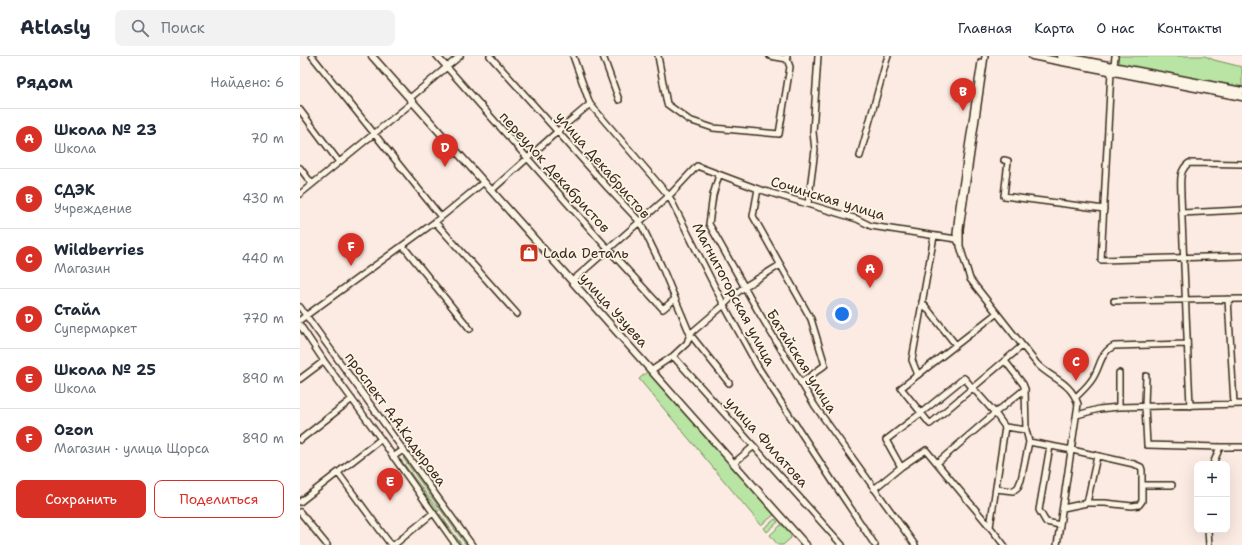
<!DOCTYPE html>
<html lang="ru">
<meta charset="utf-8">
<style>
:root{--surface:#fff;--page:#f2f2f3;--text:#1f2937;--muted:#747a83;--line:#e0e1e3;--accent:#d93025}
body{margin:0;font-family:"Shantell Sans",sans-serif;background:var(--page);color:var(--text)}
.controls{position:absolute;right:12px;bottom:12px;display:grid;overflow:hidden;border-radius:8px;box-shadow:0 4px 16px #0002}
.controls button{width:36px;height:36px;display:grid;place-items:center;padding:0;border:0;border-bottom:1px solid var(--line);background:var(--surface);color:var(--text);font:20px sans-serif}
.you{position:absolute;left:542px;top:258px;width:14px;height:14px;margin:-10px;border:3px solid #fff;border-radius:50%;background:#1a73e8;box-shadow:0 0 0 6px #1a73e833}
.badge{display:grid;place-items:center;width:26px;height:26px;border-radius:50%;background:var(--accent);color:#fff;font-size:13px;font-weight:700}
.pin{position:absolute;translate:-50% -33px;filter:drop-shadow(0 1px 2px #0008)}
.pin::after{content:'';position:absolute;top:21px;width:14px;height:12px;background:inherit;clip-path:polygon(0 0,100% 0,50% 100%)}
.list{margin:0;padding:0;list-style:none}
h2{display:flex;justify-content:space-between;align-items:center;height:52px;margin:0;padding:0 16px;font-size:17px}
h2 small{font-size:13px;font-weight:400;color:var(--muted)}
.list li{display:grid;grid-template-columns:26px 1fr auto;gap:12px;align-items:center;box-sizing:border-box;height:60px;padding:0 16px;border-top:1px solid var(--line)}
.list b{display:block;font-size:15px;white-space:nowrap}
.list p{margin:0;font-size:13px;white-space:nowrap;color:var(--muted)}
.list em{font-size:13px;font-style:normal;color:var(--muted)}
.actions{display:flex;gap:8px;padding:12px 16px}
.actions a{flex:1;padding:9px 0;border:1px solid var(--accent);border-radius:8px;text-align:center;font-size:14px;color:var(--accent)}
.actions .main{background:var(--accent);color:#fff}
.icon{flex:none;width:22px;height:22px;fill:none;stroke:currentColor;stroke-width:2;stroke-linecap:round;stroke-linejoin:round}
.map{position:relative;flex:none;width:942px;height:489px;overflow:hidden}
header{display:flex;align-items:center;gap:24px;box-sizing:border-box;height:56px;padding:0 20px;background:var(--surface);border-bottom:1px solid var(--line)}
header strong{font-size:19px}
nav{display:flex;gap:22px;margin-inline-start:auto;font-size:14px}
.search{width:280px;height:36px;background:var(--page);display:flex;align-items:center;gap:10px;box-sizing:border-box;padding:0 14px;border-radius:8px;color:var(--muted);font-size:15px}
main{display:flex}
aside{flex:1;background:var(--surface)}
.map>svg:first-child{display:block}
.green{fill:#b8e5a3;stroke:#7a8860}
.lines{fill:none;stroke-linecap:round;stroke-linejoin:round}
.minor-casing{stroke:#3b2a1e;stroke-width:8}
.major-casing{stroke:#3b2a1e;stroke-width:9}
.minor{stroke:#fcf5e5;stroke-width:5}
.major{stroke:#fcf5e5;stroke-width:6}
.labels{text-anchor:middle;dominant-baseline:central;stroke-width:3.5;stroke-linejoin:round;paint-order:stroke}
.street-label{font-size:14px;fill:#3b2a1e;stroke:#fcf5e5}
.poi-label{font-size:14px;fill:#3b2a1e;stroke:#fcf5e5;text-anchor:start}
</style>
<header>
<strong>Atlasly</strong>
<div class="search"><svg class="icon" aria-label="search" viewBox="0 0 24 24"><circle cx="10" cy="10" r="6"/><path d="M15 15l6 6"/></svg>Поиск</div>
<nav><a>Главная</a><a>Карта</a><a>О нас</a><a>Контакты</a></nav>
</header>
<main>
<aside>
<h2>Рядом<small>Найдено: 6</small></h2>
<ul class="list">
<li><span class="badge">A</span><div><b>Школа № 23</b><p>Школа</p></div><em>70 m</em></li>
<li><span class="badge">B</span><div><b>СДЭК</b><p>Учреждение</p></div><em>430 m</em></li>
<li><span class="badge">C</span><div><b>Wildberries</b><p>Магазин</p></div><em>440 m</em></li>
<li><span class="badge">D</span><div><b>Стайл</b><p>Супермаркет</p></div><em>770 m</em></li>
<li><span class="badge">E</span><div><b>Школа № 25</b><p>Школа</p></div><em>890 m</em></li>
<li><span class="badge">F</span><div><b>Ozon</b><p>Магазин · улица Щорса</p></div><em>890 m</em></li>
</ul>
<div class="actions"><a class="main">Сохранить</a><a>Поделиться</a></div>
</aside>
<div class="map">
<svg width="942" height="489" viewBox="0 0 942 489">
<rect width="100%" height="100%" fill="#fcebe3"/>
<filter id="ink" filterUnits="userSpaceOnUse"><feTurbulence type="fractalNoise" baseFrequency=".025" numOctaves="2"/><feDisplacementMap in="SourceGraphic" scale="8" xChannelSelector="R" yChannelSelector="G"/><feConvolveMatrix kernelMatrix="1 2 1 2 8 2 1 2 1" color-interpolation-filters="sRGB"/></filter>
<g filter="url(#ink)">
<path class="green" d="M817,0H905L914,4L942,11V31L932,29H926L818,8L817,5Z
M349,314L472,453L474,459L461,469L339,323Z
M105,401L169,489H166L103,402Z
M101,404L139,455L137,456L100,405Z
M140,458L162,489H160L138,459Z
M475,463L478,466L467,476L464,472Z
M481,469L485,470L491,477V482L483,489H478L470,479Z"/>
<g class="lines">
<defs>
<path id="minor" d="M12,0L141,161
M137,0L308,193L363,253L375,243
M190,0L308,132L340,166L361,209L390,278L429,327
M273,0L290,48L369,140L424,249L458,311L537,432L575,489
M303,0L319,44
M358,0L367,48L389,64L413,72L479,78L490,11L487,3V0
M470,0L487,3
M685,0L660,173V190L670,223L737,308C753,324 770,325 778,348L757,489
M815,0L814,10L811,16L801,204L942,200
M110,42L160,0
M0,54L39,106
M560,100L586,6L588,0
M704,104L708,105L704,140L804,153
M0,112L12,128
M419,119L413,139L409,168L458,255L515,350L615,489
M458,133L453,160L511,263L525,309L501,327
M192,134L258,75L290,48
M0,138L113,46
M508,148L515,94L513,76L518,0
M882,157L942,154
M135,166L217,258
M658,186L656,178L659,151L681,6
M103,190L170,273
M272,225L369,140L397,110L458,133L557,163L571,170L656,183
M928,243L934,348
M814,245L942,243
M622,246L656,289
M0,251L172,489
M697,257L601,332L630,368L722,290
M0,264L135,166L184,126
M0,269L24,305L81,383L156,489
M373,300L542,489
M352,314L373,300L387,287L390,278L424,249L432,241L444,231L480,209
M819,317V351
M618,319L612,304L634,180
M846,320L845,350L847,389L920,391H942
M0,323L24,305
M776,341C782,335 788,330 793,322C801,309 800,297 814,290L887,288
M890,350L881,140C881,127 878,115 889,107L942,108
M777,359L799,353L819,351L942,348
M0,384L52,343
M729,386L772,394L834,408L841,411L842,414V445L839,449L832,450L805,447H787L763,452
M750,390L739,454L746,466L760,469
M93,401L103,394
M434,407L454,390
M637,407L695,357L725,333
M913,408L920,391
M601,411L586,384L621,357L664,322L695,357L705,371L726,374
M38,417L91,489
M842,429H872
M574,433L601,411L626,394L690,471L704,489
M696,433L713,435L718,431L721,424L729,386L726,374L725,333L723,328L705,305
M0,446L81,383
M787,447L797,400
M0,456L27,489
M690,471L705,371
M908,474L909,489
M94,489L133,457"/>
<path id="major" d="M72,0L506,489
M732,0L942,41
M761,0L942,35"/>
</defs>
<use href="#minor" class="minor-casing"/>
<use href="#major" class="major-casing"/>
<use href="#minor" class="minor"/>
<use href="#major" class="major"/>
</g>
</g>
<defs>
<symbol id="shop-square" viewBox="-11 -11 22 22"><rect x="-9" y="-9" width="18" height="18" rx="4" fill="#c8321e" stroke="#fcf5e5"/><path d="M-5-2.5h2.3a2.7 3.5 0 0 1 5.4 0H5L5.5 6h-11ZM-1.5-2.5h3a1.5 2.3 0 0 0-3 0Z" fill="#fff"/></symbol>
</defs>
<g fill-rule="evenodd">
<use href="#shop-square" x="218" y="186" width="22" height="22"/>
</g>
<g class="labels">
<g class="street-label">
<text transform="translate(303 109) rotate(49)">улица Декабристов</text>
<text transform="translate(255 116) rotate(48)">переулок Декабристов</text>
<text transform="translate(528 142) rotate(17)">Сочинская улица</text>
<text transform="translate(434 238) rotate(62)">Магнитогорская улица</text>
<text transform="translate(314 254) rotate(48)">улица Узуева</text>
<text transform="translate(502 305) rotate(58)">Батайская улица</text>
<text transform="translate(96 363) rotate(54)">проспект А.А.Кадырова</text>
<text transform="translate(467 386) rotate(48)">улица Филатова</text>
</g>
<g class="poi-label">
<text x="243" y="197">Lada Dеталь</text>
</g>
</g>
</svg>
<div class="controls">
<button>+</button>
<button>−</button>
</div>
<div class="you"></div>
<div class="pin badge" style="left:570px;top:232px">A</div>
<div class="pin badge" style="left:663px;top:55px">B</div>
<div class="pin badge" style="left:776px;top:325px">C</div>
<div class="pin badge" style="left:145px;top:111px">D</div>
<div class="pin badge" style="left:90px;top:445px">E</div>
<div class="pin badge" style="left:51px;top:210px">F</div>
</div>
</main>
